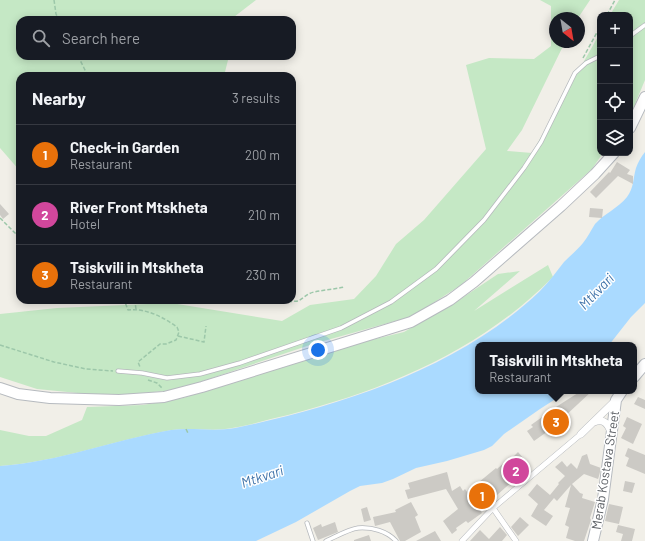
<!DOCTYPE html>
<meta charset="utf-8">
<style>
:root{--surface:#171b24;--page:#242831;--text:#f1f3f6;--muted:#9ea1a6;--line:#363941;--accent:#0f766e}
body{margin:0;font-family:Barlow,sans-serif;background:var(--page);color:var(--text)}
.controls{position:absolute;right:12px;top:12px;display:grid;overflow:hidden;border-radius:8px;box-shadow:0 2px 10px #0003}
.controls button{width:36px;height:36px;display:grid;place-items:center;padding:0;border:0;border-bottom:1px solid var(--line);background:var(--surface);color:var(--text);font:20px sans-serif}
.compass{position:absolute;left:549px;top:12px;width:36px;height:36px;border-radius:50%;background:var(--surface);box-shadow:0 2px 10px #0003;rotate:149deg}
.you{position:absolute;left:318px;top:350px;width:14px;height:14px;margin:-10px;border:3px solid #fff;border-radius:50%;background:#1a73e8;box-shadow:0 0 0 6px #1a73e833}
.badge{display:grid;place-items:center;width:26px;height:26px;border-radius:50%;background:var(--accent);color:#fff;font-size:13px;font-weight:700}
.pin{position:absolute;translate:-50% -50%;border:2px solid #fff;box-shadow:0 1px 4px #0006}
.popup{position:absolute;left:475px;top:342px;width:162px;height:52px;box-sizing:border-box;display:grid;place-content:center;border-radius:8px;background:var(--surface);filter:drop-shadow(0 1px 3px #0005);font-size:13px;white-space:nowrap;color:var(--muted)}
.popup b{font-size:15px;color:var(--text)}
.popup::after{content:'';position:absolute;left:50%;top:100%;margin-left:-8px;border:8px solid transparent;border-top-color:var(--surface)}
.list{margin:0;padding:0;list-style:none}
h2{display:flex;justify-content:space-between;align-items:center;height:52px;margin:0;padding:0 16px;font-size:17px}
h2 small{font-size:13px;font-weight:400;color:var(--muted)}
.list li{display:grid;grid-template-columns:26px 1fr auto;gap:12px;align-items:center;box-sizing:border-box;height:60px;padding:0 16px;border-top:1px solid var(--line)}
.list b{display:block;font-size:15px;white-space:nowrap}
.list p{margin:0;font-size:13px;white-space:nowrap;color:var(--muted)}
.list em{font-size:13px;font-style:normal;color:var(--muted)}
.icon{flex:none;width:22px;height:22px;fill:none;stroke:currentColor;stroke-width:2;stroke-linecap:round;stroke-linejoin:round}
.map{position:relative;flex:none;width:645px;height:541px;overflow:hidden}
.search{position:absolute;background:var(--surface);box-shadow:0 2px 10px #0003;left:16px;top:16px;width:280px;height:44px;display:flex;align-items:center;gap:10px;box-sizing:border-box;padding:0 14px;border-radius:12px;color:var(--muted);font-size:15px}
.panel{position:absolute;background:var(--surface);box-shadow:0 2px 10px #0003;left:16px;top:72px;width:280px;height:232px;border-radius:12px}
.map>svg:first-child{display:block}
.green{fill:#c5e8c5}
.water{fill:#aadaff}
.building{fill:#cccac5}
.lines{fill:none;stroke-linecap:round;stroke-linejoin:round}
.service-casing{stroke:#b5b8bc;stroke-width:5}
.pedestrian-casing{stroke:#b5b8bc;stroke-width:6}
.minor-casing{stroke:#b5b8bc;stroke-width:8}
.secondary-casing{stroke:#b6babf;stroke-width:12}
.path{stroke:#9cc7a9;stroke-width:1.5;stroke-dasharray:4 2;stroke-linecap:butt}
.service{stroke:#fff;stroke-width:3.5}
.pedestrian{stroke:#fff;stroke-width:5}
.minor{stroke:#fff;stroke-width:7}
.secondary{stroke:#fff;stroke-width:10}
.labels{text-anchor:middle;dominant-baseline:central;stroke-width:3;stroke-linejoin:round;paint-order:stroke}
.street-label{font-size:13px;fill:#5f6368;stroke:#fff}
.water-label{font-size:14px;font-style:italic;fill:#4174aa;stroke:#fff}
</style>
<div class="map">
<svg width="645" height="541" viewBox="0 0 645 541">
<rect width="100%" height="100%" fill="#f1efe8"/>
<path class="green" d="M0,0H256L230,20H20V56H229L224,76H20V171L0,148Z
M540,0H590L578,18H555V42H565L522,130L507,151L532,153L600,33V153H603L592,169L461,285L413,316L313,344L176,390L108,396L37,389L0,377V314L57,308L171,303L282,321L310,305L354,299L376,276L396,244L424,220L486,149L466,65L489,58L534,59L551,46V6Z
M619,0H645V80L630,116V15H610Z
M548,265L553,277C481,350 386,390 288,415C269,419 251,425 232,428C212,432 192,427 172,430C114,440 59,462 0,466V430L29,436H46L82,420L87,407L143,405L183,398L326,351L404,332L459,300L498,274L520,271L474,311Z"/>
<path class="water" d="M645,152V303L631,317L609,345H478V391H568L540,409L504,434L492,446L484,450L447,461L416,468L393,479L382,483L360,486L350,491L296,522L256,541H0V466C58,462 113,440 171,430C192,427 213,432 235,428C341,406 460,368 540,291C549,282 556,272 564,262C570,256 577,250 583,243C588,237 591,230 595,224C604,214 618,208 627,197C634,188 633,178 636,168C638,162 641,157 645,152Z"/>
<path class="building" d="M617,162L630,170L627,174L633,176V184L618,176L596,198L590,192L609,172L610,173Z
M0,204L9,214L3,219L0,215Z
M590,208L603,209L602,218L589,217Z
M581,391H592L564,417L565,419L534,441L527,431L533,427L531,425L556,407Z
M638,397L645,400V409L634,404Z
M627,417L642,424L633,444L621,438L626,428L623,426Z
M628,448L645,455V474L626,466L629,458L625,456Z
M518,452L530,466L488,503L473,487L496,468L497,469L507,460L508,462Z
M587,454L590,464L601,468L599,476L598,479L584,474L572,484L580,493L583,494L582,498L595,502L590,518L591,520L584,541H575L566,538L569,527L565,525L570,508L565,507L571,485L557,501L554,498L544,510L553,516L546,526L531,516L538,504L528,495L537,484L550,495L559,484L558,483L565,476L555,467L562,461L567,467L571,463L577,469L582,456Z
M447,472L452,491L460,486L463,491L465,489L482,513L468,523L466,521L456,528L457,530L452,534L443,521L458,509L446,489L408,499L405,490L410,489L408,483Z
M625,481L635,483L632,493L623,491Z
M411,502L418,515L415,517L421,532L405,541H400L390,522L375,526L373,517L396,512L395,510Z
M609,504L623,507L619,524L605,521Z
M367,507L371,520L364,522L361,509Z
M520,517L529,525L518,536L511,527Z
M335,522L338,532L318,540L313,528L321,524L322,527Z
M618,525L635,529L632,541H621L623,534L616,532Z
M500,527L507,535L502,541H470L480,530L489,539Z
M435,531L441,541H416Z
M369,535L371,541H354V540Z"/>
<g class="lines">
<defs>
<path id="service" d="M630,36L645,25
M118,371L142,373L167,378L200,374L240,363L341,328L391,302L436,269L484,220L524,168L541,142L575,73L586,63L600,56
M307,523L313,541
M326,541C335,537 349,529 358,528C372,527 387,531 396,541"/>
<path id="pedestrian" d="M493,508L516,541
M462,541L493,508L581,434"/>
<path id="minor" d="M594,422C604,418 608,424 611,432
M581,434L616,400"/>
<path id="secondary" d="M630,128L645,97
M634,377L645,364
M0,388L18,394L50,398L119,400L164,397L202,387L411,322L450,300L474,282L561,206L595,174L614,153
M593,541L603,499L616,400L622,391"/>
</defs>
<use href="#service" class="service-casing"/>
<use href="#pedestrian" class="pedestrian-casing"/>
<use href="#minor" class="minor-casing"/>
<use href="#secondary" class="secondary-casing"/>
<path class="path" d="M54,0L56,14L59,20
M607,15L615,0
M78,56L88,76
M583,58L600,27
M0,218L20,238
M121,300L125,302L128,310C146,308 163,317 177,327L179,332L176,340L166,344H160L138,362L140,367
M241,300L249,302L251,300
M264,300C267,301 294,302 298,301C303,299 306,294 314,292C324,290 335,289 345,287
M136,309L135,302L138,300
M178,336L204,342L206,326
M0,345L54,362L86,369L113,371
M148,380L157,383L163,389
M186,429L188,433"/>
<use href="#service" class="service"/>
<use href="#pedestrian" class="pedestrian"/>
<use href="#minor" class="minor"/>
<use href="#secondary" class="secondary"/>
</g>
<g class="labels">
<g class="street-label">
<text transform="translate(605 470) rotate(-81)">Merab Kostava Street</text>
</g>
<g class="water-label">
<text transform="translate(596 291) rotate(-46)">Mtkvari</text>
<text transform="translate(262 476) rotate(-18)">Mtkvari</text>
</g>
</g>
</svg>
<div class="controls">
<button>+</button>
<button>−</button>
<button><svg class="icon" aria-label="locate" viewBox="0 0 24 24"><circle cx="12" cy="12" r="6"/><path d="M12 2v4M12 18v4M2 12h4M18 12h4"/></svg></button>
<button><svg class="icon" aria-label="layers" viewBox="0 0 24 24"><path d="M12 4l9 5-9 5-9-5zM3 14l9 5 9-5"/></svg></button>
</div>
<svg class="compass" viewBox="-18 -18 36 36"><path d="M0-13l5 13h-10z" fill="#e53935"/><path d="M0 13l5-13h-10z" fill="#9ea1a6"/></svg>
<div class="you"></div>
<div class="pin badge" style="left:482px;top:496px;background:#e8710a">1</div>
<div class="pin badge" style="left:516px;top:471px;background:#d1479c">2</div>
<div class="pin badge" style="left:556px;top:422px;background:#e8710a">3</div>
<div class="popup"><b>Tsiskvili in Mtskheta</b>Restaurant</div>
<div class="search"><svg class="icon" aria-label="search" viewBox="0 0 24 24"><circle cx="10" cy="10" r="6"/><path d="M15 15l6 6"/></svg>Search here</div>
<section class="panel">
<h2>Nearby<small>3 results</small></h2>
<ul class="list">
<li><span class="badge" style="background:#e8710a">1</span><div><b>Check-in Garden</b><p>Restaurant</p></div><em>200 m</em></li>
<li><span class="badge" style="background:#d1479c">2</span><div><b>River Front Mtskheta</b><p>Hotel</p></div><em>210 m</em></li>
<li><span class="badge" style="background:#e8710a">3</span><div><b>Tsiskvili in Mtskheta</b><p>Restaurant</p></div><em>230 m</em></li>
</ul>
</section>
</div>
